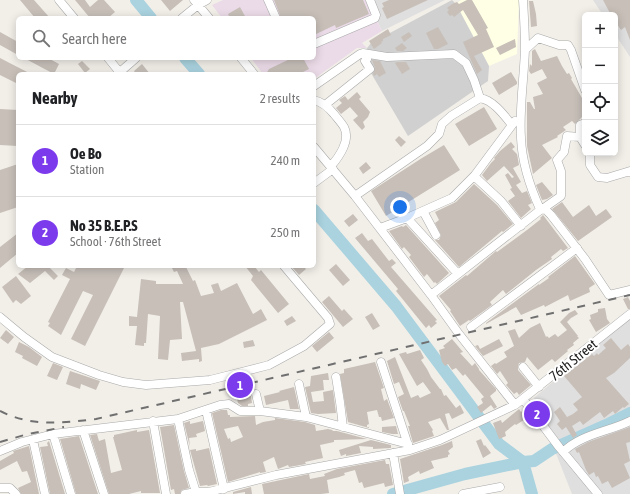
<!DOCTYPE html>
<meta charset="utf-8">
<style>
:root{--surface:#fff;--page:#f2f2f2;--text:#202124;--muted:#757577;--line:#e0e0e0;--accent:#7c3aed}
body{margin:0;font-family:"Asap Condensed",sans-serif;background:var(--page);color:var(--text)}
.controls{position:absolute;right:12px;top:12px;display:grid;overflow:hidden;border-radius:6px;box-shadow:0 2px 10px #0003}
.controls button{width:36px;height:36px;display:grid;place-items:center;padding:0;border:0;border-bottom:1px solid var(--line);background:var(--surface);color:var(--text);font:20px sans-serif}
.you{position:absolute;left:400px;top:207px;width:14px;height:14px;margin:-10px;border:3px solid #fff;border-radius:50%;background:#1a73e8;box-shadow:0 0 0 6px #1a73e833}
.badge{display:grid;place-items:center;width:26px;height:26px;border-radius:50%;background:var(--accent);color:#fff;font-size:13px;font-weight:700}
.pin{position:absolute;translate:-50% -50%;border:2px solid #fff;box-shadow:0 1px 4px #0006}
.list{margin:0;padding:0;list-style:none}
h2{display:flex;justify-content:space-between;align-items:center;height:52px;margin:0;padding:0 16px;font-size:17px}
h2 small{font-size:13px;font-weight:400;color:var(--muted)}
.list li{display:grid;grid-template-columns:26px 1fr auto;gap:12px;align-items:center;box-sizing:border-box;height:72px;padding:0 16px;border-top:1px solid var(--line)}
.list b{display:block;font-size:15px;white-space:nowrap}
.list p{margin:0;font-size:13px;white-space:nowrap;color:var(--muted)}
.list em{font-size:13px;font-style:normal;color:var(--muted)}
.icon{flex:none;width:22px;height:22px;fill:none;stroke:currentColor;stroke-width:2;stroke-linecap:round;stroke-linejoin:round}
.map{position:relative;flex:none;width:630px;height:494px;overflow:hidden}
.search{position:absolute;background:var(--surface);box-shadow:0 2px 10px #0003;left:16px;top:16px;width:300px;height:44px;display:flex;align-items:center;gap:10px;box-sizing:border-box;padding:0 14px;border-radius:6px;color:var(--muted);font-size:15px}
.panel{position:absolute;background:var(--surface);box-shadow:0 2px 10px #0003;left:16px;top:72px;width:300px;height:196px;border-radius:6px}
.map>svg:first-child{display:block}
.residential{fill:#e0dfdf}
.industrial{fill:#ebdbe8}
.education{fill:#ffffe5}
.religious{fill:#d0d0d0}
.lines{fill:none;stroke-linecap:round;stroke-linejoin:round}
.river{stroke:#aad3df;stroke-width:12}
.building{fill:#c7bfb8;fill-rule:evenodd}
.minor-casing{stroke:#a9a9a9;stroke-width:9}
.minor{stroke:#fff;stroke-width:8}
.rail{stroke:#707070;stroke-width:2;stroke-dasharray:8 8;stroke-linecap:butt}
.labels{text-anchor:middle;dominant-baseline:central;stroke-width:4;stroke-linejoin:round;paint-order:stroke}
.street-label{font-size:14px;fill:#222;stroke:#fff}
</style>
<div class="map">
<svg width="630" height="494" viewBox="0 0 630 494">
<rect width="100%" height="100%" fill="#f2efe9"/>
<path class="residential" d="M367,0H445L382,31Z
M593,0H630V57L615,34V15H603Z
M630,315V494H572L534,398Z"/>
<path class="industrial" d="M223,0H367L382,31L362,43L367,48H357L314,79V74H263L251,58H314V18H222L212,5Z"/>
<path class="education" d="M461,0H519L517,54L489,66L456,4Z"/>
<path class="religious" d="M452,0L456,4L489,66L488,81L408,136L361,56L371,43Z"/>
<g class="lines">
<path class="river" d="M136,0L151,18
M185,58L199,74
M314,210L396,306L499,444L523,462L534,461L552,449L606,425L630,413
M393,494L465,474L523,462L532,494"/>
</g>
<path class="building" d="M20,0H34L50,18H35Z
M75,0H85L90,7L98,0H104L115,12L108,18H90Z
M161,0H183L170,11Z
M274,0H363L369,14L336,28L335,25L314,35V18H281Z
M389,0H428L387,19L382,8L384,7L382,3Z
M467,0H472L488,28L486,29L494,47L474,56L482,70L477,74L463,42L478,35L463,10L454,17L452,15L450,16L447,12L449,10L447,8L452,4L457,2L459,4Z
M603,0H630V40L625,27L621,30L615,21V15H611Z
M529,1H533L536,14L537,26L531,27Z
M240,7L246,18H230L228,14Z
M438,27L448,44L438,49H434L426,33Z
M388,29L391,35L383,39V41L381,42L382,43L374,49L369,41Z
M0,32L18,42V55L0,45Z
M409,32L412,36L404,42L401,37Z
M515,39L516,47L500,55L496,48Z
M402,43L407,48L403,51H397L395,48Z
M535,49L541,61L557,56L562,66L567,74L569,73L572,78L571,79L582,98L585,96V114L575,124L572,121L563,127L566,130L557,136L558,137L542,145L552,158L533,174L527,146V102H530L534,109H535L533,97L543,94L537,83L547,78L542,69L531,74L529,71L530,64L532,66V51Z
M0,58L31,74H18V84L0,75Z
M24,58H48L59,64L54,74Z
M292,58H303L309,69L299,74H266L269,69Z
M372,60L380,61L386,73L379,77L377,74L374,76L373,74L375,68Z
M82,61L90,69L85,73L78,64Z
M397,62H406L410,69L402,74L395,63Z
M142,64L150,74H136L134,71Z
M511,72L517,82V84L499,95L492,83Z
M357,92L361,97L359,99L370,112L368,117L363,122L365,127L362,130L353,120L358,116L350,107L341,114L336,108L342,103L339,100L345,96L348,100Z
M484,107L497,129L469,146L455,124Z
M0,109L18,110V146L0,145Z
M399,136L406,142L401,147L395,140Z
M511,142L515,147L512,149L517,154L519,165L513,168L521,182L516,185L522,193L527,191L532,203L528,205L531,209L521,218L508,201L515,196L510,189L512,188L505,175L508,173L512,178L514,177L504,166L487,181L482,175L491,163L495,159L494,158L500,151Z
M444,145L460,170L386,216L371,191L422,158Z
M366,162L371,168L363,174L359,168Z
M18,164V207L0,213V170Z
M542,182L553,195L547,199L542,200L536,185Z
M474,184L497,205L513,224L503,232L502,231L459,267L435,240H439L441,235L435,223L439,220L435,212L456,202Z
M562,202L573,217L589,205L596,216L606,209L612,217L578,241L552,209Z
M353,214L358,220L349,227L344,221Z
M543,215L568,248L563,251L561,249L551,257L552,259L536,270L506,294L503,290L490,302L492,305L470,321L469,320L460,326L450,311L451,310L439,296L466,275L467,276L496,251L497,252L527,230L541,219L540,218Z
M406,225L449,273L437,284L435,282L434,283L427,274L424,277L409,257L411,255L404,247L402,249L389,231L402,226L403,227Z
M18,233V253L0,268V247Z
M362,233L368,241L372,239L389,261L392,259L396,263L391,267L437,320L435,321L437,323L431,328L429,325L426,328L396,291L398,289L355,238Z
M575,256L595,284L589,288L590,292L570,301L568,295L545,307L544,305L521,315L516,307L486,324V323L539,284V285L549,278L548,277Z
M336,264L350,280L343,286L329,270Z
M28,266H51L49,267L58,276L54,280L45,271L30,283L18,274Z
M77,266H125L85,346L71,339L93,295L83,291L61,335L48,326L50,323L48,322L70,279L62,275L66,268L74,272Z
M171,266H188L186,267L193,281L195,280L201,296L214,293L211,285L218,283L221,291L237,283L253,314L261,309L267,320L219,344L201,348L202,361L199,362V359L182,361L181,353L196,351L183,302H180L182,339L170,340L168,360L158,359L160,316L148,314L146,343H144V346L135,345L137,326H129V316L137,317L141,279L156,281V284H183L177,271L174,272Z
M245,266H254L259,272L261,270L289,304L278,313L251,280L253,276Z
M291,266H303L306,269L299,275Z
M16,276L31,296L21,304L16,300L13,303L2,287Z
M329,296L342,311L344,309L353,319L343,327L322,302Z
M628,297L630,301V309H628L623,299Z
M605,308L607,319L610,323L596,332L589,320L591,319L590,315L598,312V309Z
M575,310L578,314L571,318L567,322L578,336H577L579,338L573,343L574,345L567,350L568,351L555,362L552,359L538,370L527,357L525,362L519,363L518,367V370L531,385L519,395L517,392L514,394L506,385L508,383L500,371L497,374L491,366L495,363L496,364L507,357L504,352L514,346L508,331L515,329L519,338L530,328L540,323L546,337L547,336L549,338L555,334L558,337L567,330L560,322L569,313Z
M372,313L380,326L373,330L365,317Z
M292,316L296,321L287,326L284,321Z
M6,330L14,337L8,344L0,338Z
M329,332L334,338L317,352L312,346Z
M611,338L621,350L628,344L630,347V358L614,373L606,378L629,404L624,408L623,407L615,414L613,411L604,418L600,412L583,425L580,421L572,426L577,435L573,438L566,427L562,430L557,424L560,421L554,412L560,407L567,417L573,414L578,410L573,404L582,397L564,376L592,354L594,356L597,353L598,355L606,348L603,345Z
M452,339L463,352L460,353L472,366L475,363L479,369V370L496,389V391L490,396L497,407L494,409L491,405L481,413L477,407L483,403L481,399L484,397L465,374L463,376L456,368L452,370L448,364L445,366L442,362L439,350L445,348L443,346Z
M499,339L503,346L483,356L475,346L478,345L480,349Z
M253,340L255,346L244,348L243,342Z
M19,342L29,347L42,357L37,366L22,358L23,356L15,352Z
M420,350L424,358L421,360L427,369L431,377L440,389H441L444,396L446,395L456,408L460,405L464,413L452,419L449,413L445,414L449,430H447L440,418L428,422L433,430L432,431L434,436L413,443L408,426H410L404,411H403L398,397L404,394L399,382L394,384L387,361L395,357L411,398L418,395L420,398L431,393L423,382L417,386L399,354L406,352L407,354Z
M375,362L384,388L381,389L384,401L387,399L394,418L382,421L381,417H379L377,410L367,412L369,424L367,425V427H369V428L348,422L340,374L344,373V369Z
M53,363L63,367L57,380L47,376Z
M70,371L100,381L96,390L81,384L80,389L66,384Z
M328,373L329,380H323L324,390L311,392L313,402L324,401L323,392L333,390L336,413L318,414L311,413L305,387L310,386L311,376Z
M294,387L299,409H290L288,400L266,405L264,396L280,392L279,391Z
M251,396L252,403L248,404V406H242L238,403L237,399Z
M519,409L521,412L524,409L531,419L529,420L527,418L516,425L515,424L505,432L506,436L499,439L493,423L501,420L502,423Z
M221,410H227L228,415H230V417L255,416L256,425L263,422L275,420V418L305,422L315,425L316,431L328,429L332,430L333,431H337L367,439L334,440V442L320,445L323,458L305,462L306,464L289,467L288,465L278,469L274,457L263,462L266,472L260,473V472L228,482L212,413ZM238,426L243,437L231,442L230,438L228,439L224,429Z
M190,421V424L203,421L205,431L196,434L197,437L189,438L190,447L184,423Z
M174,425L184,471L189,488L182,490L180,494H175L174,489L171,490L160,427Z
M396,426L398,434H392L382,432V427Z
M630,427V442L626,443L630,461L624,464L630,478L612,488L608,481L602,484L598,476L596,477L594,472L589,475L586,470L579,452L577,453L575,449L588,442Z
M137,430V432L149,430L160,493H141V491L129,494H109L90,435L97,434L99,441L105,439L111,473L122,470L113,437H114V435Z
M79,436L98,494H76L60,439Z
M481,439L484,446L485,445L491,453L483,458L476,441Z
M371,440L391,445V448L373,449V447L359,446L361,453L346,456V454L341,456L339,450Z
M49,441L65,494H50L40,447L48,446L47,443Z
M452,441L453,447L448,451L450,454L448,455V457L431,461L434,468L420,474L419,471L408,477L409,481L404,483L400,459L442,445Z
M29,446L39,494H21L18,488L31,482L27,471L22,472L17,461L0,470V461L14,453L13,451Z
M209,448L217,484L208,486L207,485L200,486L190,450L196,449V451Z
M385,460L386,464H389L393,485L385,487L384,483L364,488L362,482L359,483L355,470L344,473L345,475L339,477L327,480L329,493L321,494H264L262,484L309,474L310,479L325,476L324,474L337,469Z
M251,487L252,494H245V492L233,494V492Z"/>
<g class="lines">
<defs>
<path id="minor" d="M59,0L74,18
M194,0L209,18
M268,0L276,18
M182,18L198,5L207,0
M314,44L375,18L376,15L370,0
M525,50L538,38L559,45H568L571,50L585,90
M108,58L121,74
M241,58L254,74
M120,72L136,58
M314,86L360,54L363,53L387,57L454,54L466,63L474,80L480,98
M314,100C322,102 329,108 334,114C337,118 341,122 344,127C351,140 339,157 331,166
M325,105L370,69L365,61L367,59L363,53
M585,123L580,125V137L585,145
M314,147L355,196L431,295L459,334L515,405
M590,153V165L598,177L607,178L630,171V172
M474,176L501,201L521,226
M314,183L333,169
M355,196L427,146L439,134L442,124L451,116L480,98C493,100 504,115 512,125
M540,209L546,210L551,215L585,259L609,295L630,290
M541,210L561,196V171L557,160L564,152L567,136L580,137
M423,211L436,235
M407,218L458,274
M380,228L407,218L452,198L475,175L515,121
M431,295L539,211L540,209C530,187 522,162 521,138C519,109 524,79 525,49C525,33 524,16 523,0
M0,317L24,337L52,357L99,375L123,382L146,385L210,380L269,365L304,346L330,324L328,318L284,266
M471,327L577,248
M381,362L409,448
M523,367L539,387
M336,377L340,402L343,427
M299,384L306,417
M256,394L260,411
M523,399L559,447L598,494
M206,410L224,489
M178,419L189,470L196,492
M153,421L166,494
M83,430L104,494
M53,434L71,494
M33,440L45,494
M0,451L22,442L53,434L178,419L220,405L229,404L240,411H260L306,417L408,444
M563,452C581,434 608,432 630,421
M393,453L400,494
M0,488H10L16,494
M185,494L196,492H209L276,475L410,450L440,440L515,405L630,314
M463,494L500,487"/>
</defs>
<use href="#minor" class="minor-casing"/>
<use href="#minor" class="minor"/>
<path class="rail" d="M0,411C31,427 63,423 96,419L630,295
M0,442L28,434L64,427"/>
</g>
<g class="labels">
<g class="street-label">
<text transform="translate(573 360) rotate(-39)">76th Street</text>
</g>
</g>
</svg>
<div class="controls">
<button>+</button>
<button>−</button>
<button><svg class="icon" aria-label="locate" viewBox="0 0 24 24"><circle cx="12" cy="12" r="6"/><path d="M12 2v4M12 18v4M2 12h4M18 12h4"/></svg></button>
<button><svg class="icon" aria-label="layers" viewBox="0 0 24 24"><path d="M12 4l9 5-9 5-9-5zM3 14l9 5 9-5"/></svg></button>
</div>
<div class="you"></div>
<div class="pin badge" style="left:240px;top:385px">1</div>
<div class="pin badge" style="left:537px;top:414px">2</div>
<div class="search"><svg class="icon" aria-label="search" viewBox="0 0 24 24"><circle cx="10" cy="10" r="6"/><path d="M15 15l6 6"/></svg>Search here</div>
<section class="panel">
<h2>Nearby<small>2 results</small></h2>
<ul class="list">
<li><span class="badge">1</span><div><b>Oe Bo</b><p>Station</p></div><em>240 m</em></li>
<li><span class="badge">2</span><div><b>No 35 B.E.P.S</b><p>School · 76th Street</p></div><em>250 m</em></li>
</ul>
</section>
</div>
